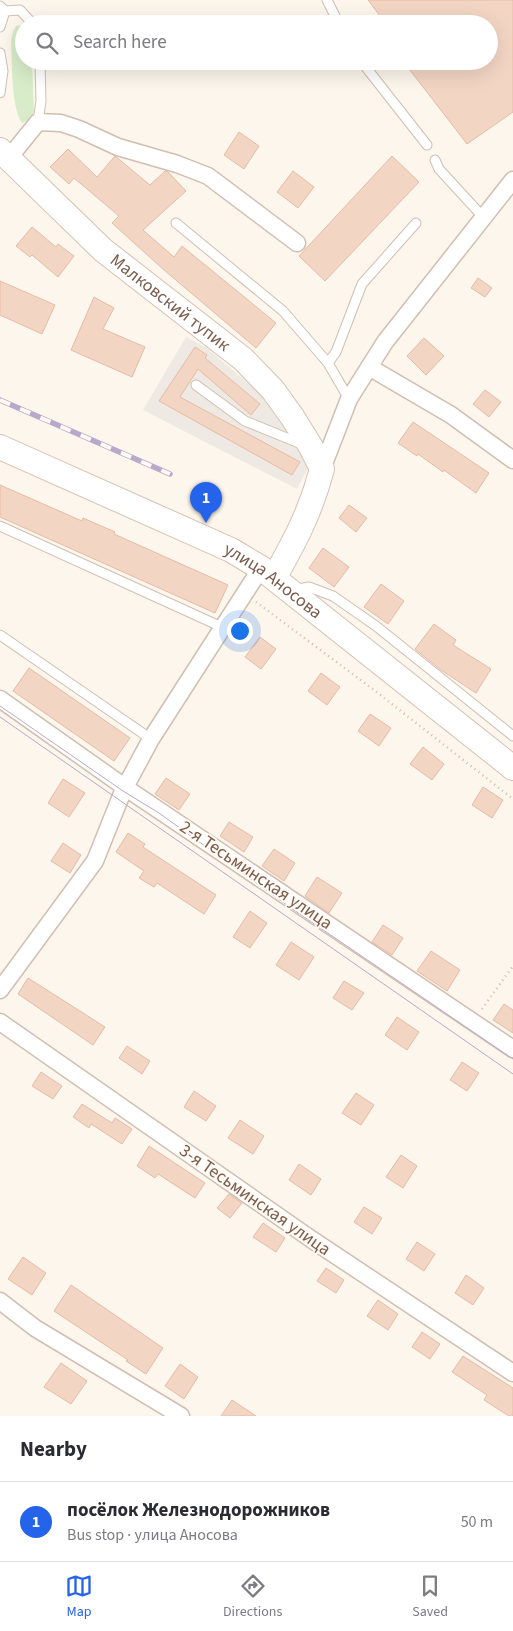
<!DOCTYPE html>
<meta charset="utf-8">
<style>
:root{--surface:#fff;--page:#f7f7f7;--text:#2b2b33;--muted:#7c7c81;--line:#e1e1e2;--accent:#2563eb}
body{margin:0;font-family:"Source Sans 3",sans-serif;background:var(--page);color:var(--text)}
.you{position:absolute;left:239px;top:630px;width:18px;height:18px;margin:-12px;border:4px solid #fff;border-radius:50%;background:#1a73e8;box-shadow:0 0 0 8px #1a73e833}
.badge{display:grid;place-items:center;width:32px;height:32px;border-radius:50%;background:var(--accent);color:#fff;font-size:16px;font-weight:700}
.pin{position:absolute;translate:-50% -41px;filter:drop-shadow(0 1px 2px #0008)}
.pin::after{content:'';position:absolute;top:26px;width:18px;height:15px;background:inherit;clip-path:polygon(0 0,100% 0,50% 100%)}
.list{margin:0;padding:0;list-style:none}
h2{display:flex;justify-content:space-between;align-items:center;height:65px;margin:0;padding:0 20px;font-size:21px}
h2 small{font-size:16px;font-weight:400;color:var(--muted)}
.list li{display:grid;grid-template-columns:32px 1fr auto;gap:15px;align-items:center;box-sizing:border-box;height:80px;padding:0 20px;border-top:1px solid var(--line)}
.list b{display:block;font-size:19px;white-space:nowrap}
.list p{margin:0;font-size:16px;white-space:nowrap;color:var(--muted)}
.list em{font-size:16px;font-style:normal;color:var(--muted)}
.icon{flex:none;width:28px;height:28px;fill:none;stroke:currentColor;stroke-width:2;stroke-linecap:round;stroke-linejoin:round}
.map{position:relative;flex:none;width:513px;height:1416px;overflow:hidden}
.search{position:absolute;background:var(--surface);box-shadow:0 5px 20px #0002;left:15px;right:15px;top:15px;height:55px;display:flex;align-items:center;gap:12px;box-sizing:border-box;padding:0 18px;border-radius:28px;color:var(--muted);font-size:19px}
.sheet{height:145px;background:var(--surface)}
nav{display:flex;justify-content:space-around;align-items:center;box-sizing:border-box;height:70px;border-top:1px solid var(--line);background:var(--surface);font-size:14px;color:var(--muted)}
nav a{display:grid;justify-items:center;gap:2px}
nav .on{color:var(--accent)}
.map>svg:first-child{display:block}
.industrial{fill:#efe9e4}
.green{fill:#d8ecc9}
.building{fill:#f3d5c3;stroke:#e6bba3}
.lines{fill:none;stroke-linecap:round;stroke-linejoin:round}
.lane-casing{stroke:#d1beb0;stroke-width:11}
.street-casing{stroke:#d1beb0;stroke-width:19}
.secondary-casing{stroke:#d6c0b0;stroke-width:26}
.path{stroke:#d9b8a5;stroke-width:2.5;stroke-dasharray:1 4;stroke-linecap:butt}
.lane{stroke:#fff;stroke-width:9}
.street{stroke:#fff;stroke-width:16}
.secondary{stroke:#fff;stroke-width:24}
.tram{stroke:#b9a8c9;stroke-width:1}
.rail-casing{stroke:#b9a8c9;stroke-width:5.5}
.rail{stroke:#fffaf3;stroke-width:4;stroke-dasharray:11;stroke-linecap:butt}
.labels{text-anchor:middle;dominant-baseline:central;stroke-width:4;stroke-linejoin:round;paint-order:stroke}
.street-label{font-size:18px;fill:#7a5c4d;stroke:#fffaf3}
</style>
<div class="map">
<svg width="513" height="1416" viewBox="0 0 513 1416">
<rect width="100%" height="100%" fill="#fdf6ec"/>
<path class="industrial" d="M186,337L207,348L267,400L309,466L297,489L143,410Z"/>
<path class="green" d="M23,25L24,61H32L34,111L30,120L22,123C11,107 12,61 11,40L13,32L16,26Z"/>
<path class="building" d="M368,0H513V112L467,144L403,61H489V24H386Z
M239,132L259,146L244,169L224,155Z
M68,149L97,177L115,156L150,185L165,171L168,172L186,191L143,230L174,257L182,246L276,323L256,348L164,270L112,223L119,216L74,178L69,184L50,167Z
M392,156L419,182L325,281L299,256Z
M293,171L314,187L298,208L277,192Z
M32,227L56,247L58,244L74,256L58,277L32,255L30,257L16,246Z
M478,278L492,288L485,297L471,288Z
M0,281L55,305L42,334L0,315Z
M94,297L114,308L103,329L145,347L132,377L71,350Z
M424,338L444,356L426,375L407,356Z
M195,347L207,355L205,358L260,404L251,415L198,369L180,397L300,462L292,475L159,401Z
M485,390L501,402L489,417L473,404Z
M413,422L489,473L476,493L444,470L443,472L418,454L417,456L398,443Z
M0,485L82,521L83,518L115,532L114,534L228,585L215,613L0,517Z
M349,505L367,518L356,532L339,518Z
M323,548L349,567L334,587L309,568Z
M381,584L404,601L388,624L364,607Z
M434,624L456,640L453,645L491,669L476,693L441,670L415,649Z
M260,637L276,649L261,669L245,657Z
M29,668L130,738L114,761L13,691Z
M321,673L340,687L327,705L308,691Z
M370,714L391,728L379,746L358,731Z
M423,747L444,764L432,780L410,764Z
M166,778L190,794L179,810L155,794Z
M63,779L85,793L69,817L48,803Z
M483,787L503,800L492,818L472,805Z
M229,822L253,837L244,852L220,836Z
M128,833L145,844L143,847L216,895L204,914L157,883L154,887L139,878L144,871L116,852Z
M63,843L81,855L70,873L51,861Z
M274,849L295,863L284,881L262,866Z
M317,877L342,893L329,913L305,896Z
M250,911L267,923L250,948L233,937Z
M383,925L403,938L392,955L372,942Z
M291,942L314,957L299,980L276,965Z
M431,951L460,970L447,991L417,971Z
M28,978L105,1027L93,1045L18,994Z
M344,981L364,993L352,1010L333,998Z
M504,1004L513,1010V1033L493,1020Z
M397,1017L419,1032L407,1050L385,1035Z
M127,1046L150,1061L142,1074L119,1058Z
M462,1062L479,1073L467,1091L450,1080Z
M41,1072L62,1086L53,1099L32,1086Z
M194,1091L216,1106L206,1121L184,1107Z
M356,1093L374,1105L361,1125L342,1113Z
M82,1104L112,1123L115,1118L132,1129L122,1144L91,1124L89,1128L73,1117Z
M240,1120L264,1136L253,1154L228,1138Z
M149,1146L205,1183L195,1198L158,1174L155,1178L137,1166Z
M401,1155L417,1166L403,1188L386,1177Z
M299,1164L321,1179L311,1195L289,1180Z
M229,1194L242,1203L230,1218L217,1208Z
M364,1207L382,1218L372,1234L354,1222Z
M263,1223L285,1238L276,1252L253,1237Z
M417,1242L435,1254L424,1271L406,1259Z
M23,1257L46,1273L32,1295L8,1279Z
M326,1268L344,1280L336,1293L317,1281Z
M466,1275L484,1288L473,1305L455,1293Z
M71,1285L163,1348L146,1374L126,1361L128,1360L54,1311Z
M378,1300L398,1314L388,1330L367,1316Z
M422,1332L440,1344L430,1359L412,1347Z
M463,1356L513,1388V1416H509L484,1400L487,1395L452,1372Z
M61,1363L87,1381L71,1404L44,1387Z
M180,1364L198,1377L184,1399L165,1386Z
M232,1400L256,1416H221Z"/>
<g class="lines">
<defs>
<path id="lane" d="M327,0L339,24
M5,11L20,10L33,24
M0,27L5,11L0,6
M0,53L3,71L0,93
M361,61L427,145
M38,122L41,101L40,61
M435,160L439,169L484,218
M176,223L283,311L328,363
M196,385L245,421L304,445
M349,399L328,363L336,352L362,284L416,223
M0,526L224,628
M293,590L309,587L333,596L376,626L513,736
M0,635L151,739"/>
<path id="street" d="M8,159L38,122L61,123L79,129L118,147L177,164L208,176L297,243
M369,367L451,415L513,460
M322,469L349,399L385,342L513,180
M0,699L126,788L513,1049
M0,990L95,861L123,791L151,739L261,568
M0,1022L311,1239L513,1373
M0,1301L35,1328L181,1416"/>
<g id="secondary">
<path id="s1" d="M0,150L103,250L243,359L273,390L293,418L311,447L322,469C311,511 295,541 274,578"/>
<path id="s2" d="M0,447L231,550L261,568L513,768"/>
</g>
</defs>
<use href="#lane" class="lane-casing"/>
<use href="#street" class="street-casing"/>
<use href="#secondary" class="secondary-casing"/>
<path class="path" d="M256,602L374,690L513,799
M482,1009L513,966"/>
<use href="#lane" class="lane"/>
<use href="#street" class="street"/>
<use href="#secondary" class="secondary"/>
<path class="tram" d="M0,706L123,791L159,813L291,908L513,1059
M0,717L513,1074"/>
<defs>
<path id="rail" d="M0,400L170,474"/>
</defs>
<use href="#rail" class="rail-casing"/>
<use href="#rail" class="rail"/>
</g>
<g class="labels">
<g class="street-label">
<text stroke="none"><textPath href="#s1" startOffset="229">Малковский тупик</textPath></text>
<text stroke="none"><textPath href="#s2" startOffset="305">улица Аносова</textPath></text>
<text transform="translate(256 875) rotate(34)">2-я Тесьминская улица</text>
<text transform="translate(255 1200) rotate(35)">3-я Тесьминская улица</text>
</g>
</g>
</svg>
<div class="you"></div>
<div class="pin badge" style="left:206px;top:523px">1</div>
<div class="search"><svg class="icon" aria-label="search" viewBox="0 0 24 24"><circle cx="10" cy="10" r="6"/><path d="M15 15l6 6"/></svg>Search here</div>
</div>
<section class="sheet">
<h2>Nearby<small></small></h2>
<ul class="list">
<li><span class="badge">1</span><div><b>посёлок Железнодорожников</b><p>Bus stop · улица Аносова</p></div><em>50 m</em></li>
</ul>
</section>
<nav>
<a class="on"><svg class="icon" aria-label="map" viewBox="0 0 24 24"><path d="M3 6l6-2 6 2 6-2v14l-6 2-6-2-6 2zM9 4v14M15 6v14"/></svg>Map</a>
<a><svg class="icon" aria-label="directions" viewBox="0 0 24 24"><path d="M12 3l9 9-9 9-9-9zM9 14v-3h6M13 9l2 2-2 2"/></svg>Directions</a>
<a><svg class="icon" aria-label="saved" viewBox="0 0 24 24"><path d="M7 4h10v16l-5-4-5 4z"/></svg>Saved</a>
</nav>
